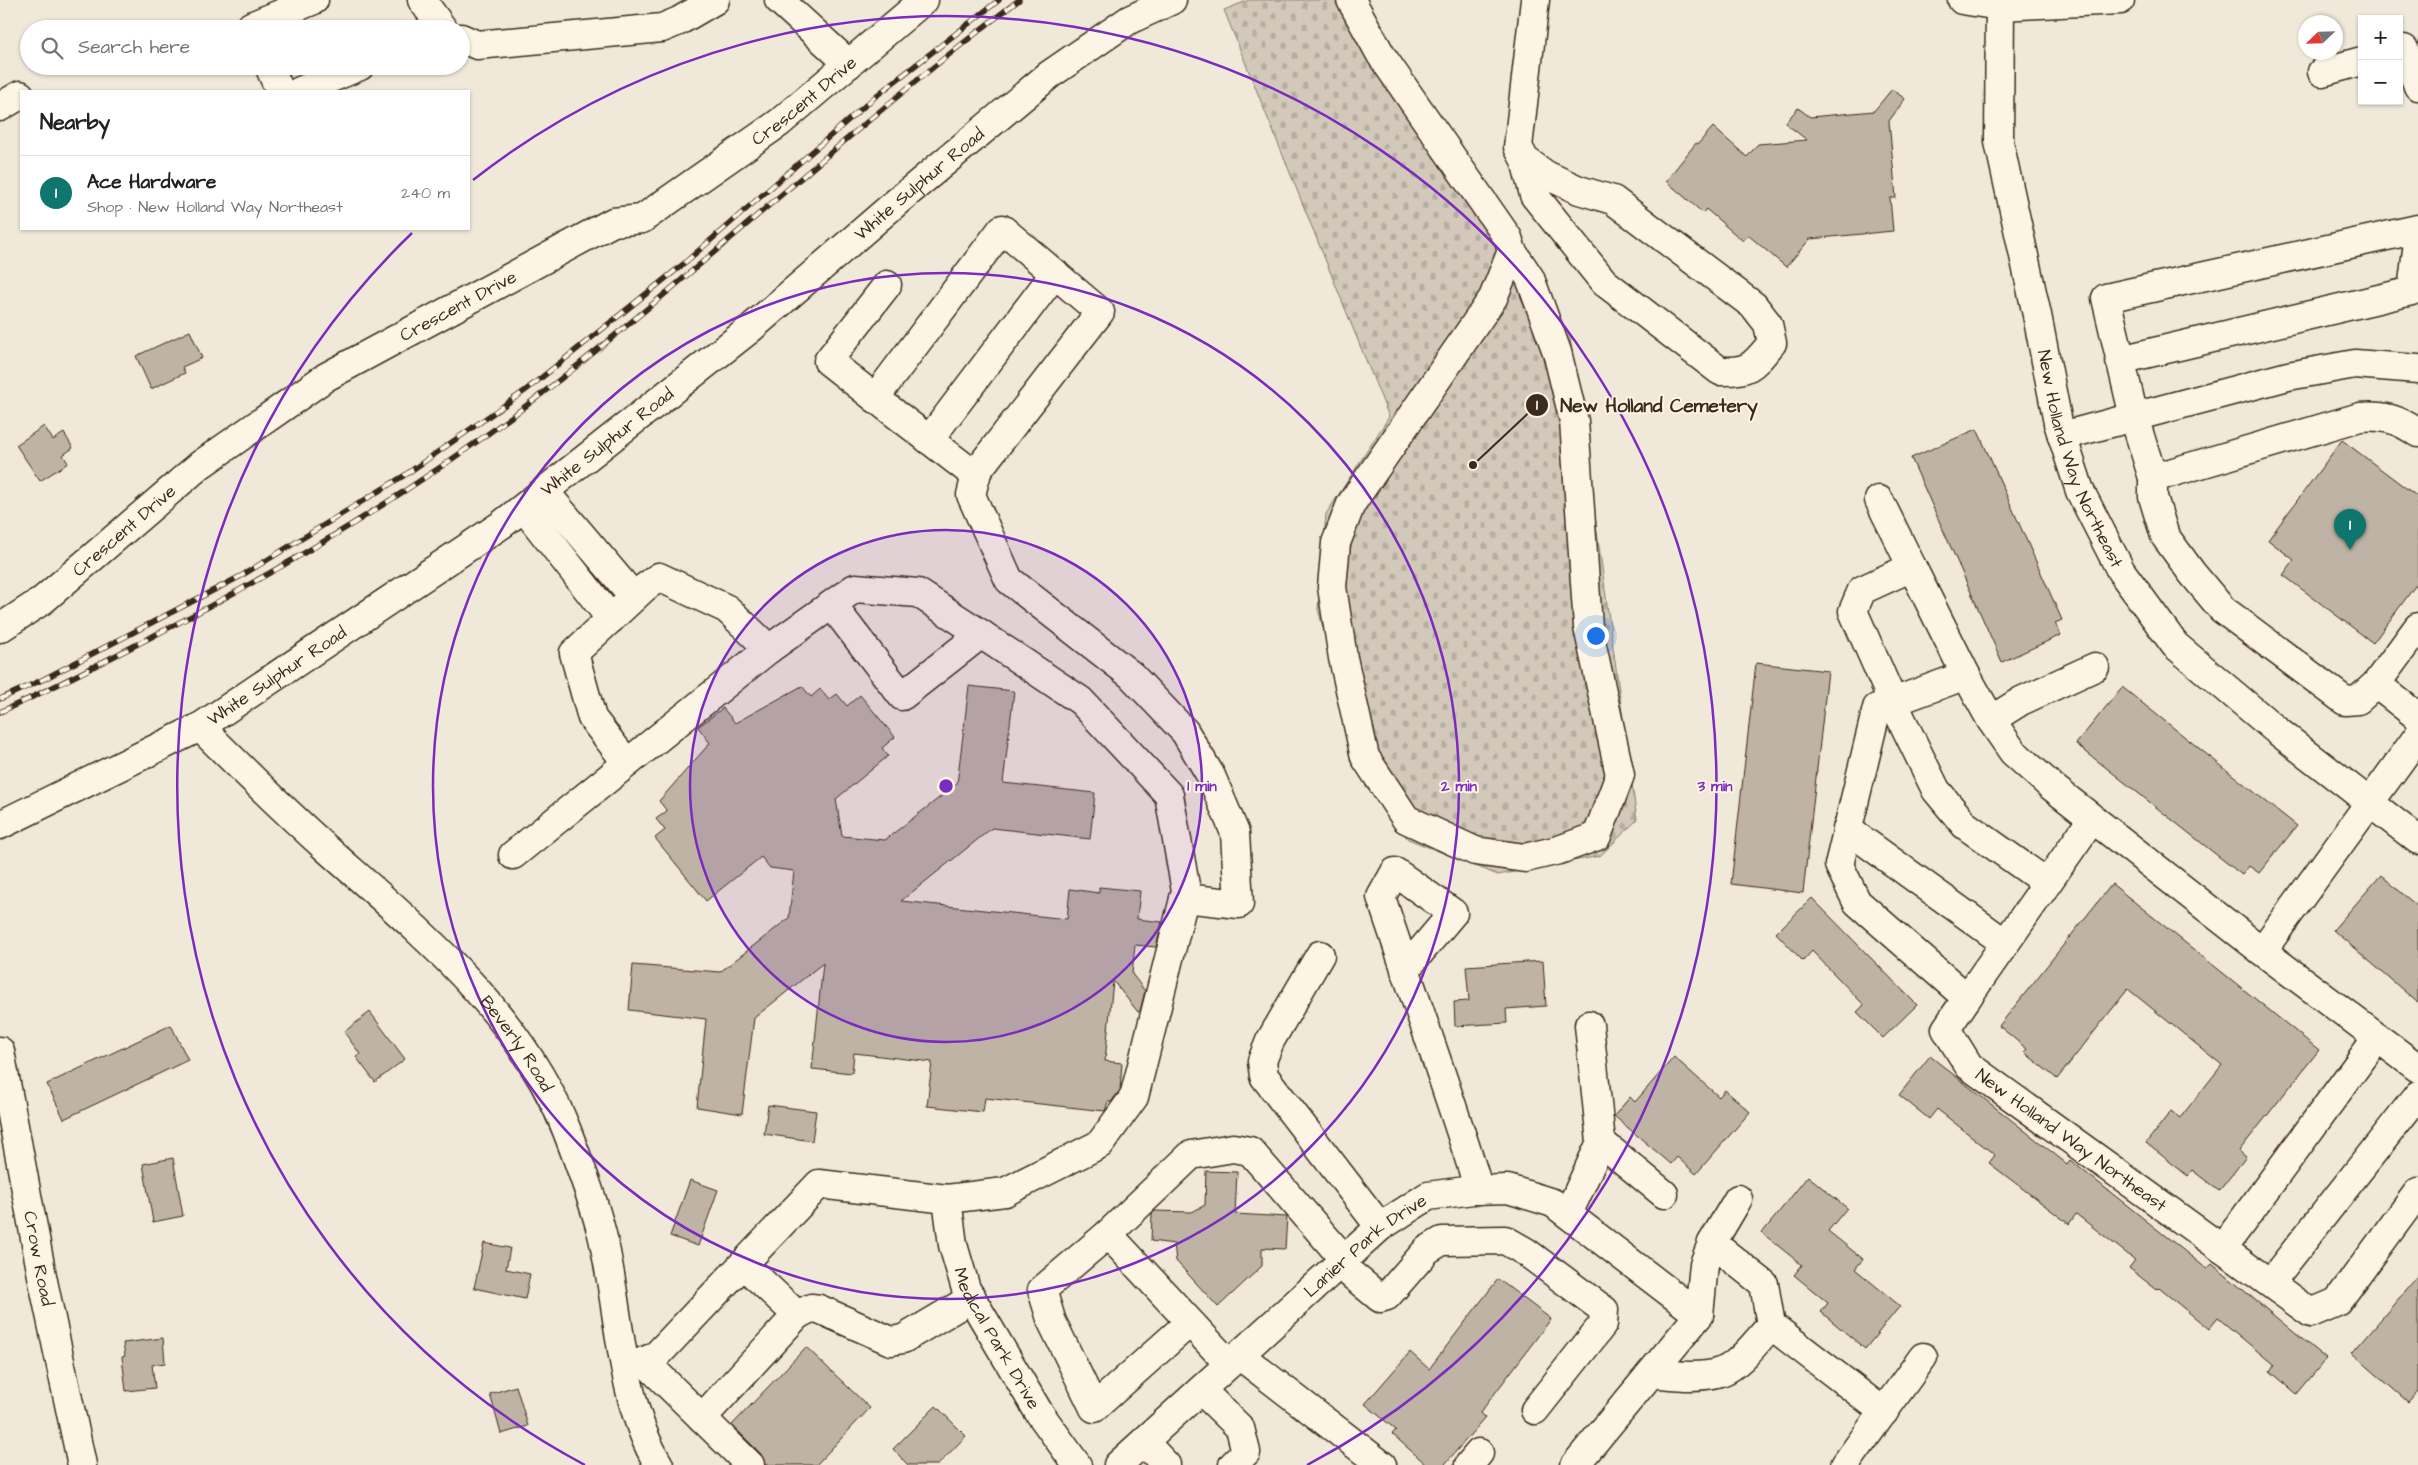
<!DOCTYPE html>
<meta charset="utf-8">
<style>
:root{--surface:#fff;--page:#f2f2f2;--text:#202124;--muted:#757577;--line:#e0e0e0;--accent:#0f766e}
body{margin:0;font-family:"Architects Daughter",sans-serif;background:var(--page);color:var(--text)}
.controls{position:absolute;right:15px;top:15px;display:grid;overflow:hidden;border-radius:0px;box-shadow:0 1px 4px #0004}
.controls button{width:45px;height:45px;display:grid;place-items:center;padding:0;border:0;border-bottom:1px solid var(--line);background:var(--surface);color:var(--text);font:25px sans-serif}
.compass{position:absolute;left:2298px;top:15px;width:45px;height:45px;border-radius:50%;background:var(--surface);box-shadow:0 1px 4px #0004;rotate:247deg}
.you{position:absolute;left:1595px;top:635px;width:18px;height:18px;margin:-12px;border:4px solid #fff;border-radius:50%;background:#1a73e8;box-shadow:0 0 0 8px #1a73e833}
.badge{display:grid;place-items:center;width:32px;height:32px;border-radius:50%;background:var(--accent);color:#fff;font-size:16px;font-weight:700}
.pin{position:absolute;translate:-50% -41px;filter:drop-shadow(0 1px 2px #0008)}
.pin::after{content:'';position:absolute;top:26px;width:18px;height:15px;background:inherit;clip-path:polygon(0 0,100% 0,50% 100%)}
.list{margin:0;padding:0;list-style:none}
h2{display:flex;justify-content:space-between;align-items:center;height:65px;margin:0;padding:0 20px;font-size:21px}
h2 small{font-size:16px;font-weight:400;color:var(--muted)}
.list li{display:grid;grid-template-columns:32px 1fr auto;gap:15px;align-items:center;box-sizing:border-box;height:75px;padding:0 20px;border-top:1px solid var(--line)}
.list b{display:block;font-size:19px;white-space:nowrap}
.list p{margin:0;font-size:16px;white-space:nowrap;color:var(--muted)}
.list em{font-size:16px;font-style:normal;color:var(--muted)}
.icon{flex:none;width:28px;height:28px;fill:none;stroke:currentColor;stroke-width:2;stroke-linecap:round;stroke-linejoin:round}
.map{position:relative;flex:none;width:2418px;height:1465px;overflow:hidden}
.search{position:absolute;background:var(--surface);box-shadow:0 1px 4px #0004;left:20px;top:20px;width:450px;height:55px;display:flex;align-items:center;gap:12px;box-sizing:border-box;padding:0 18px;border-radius:28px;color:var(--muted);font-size:19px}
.panel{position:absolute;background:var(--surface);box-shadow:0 1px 4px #0004;left:20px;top:90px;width:450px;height:140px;border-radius:0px}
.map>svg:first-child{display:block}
.cemetery{fill:url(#cemetery-stones);stroke:#867a6c}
.building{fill:#beb3a4;stroke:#3b2a1e}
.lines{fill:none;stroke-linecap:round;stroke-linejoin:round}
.minor-casing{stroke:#3b2a1e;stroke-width:31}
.minor{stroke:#fcf5e5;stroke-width:28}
.rail-casing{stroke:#3b2a1e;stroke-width:5.5}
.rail{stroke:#fcf5e5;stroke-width:4;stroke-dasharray:11;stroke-linecap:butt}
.ring{fill:none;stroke:#7b2cbf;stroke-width:2.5}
.labels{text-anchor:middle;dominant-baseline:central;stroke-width:4;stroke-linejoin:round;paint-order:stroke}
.street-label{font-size:18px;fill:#3b2a1e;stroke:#fcf5e5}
.centre{fill:#7b2cbf;stroke:#fcf5e5;stroke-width:2.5}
.ring-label{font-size:15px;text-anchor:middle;font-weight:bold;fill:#7b2cbf;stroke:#fcf5e5;stroke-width:4;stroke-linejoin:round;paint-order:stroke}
.leader{fill:none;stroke:#3b2a1e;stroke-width:2}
.callout-dot{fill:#3b2a1e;stroke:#fcf5e5;stroke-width:2}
.mark-label{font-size:15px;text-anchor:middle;font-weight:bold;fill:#fff}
.callout-label{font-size:19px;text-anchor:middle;font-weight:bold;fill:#3b2a1e;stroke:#fcf5e5;stroke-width:4;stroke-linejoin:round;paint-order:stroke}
</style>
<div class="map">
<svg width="2418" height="1465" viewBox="0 0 2418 1465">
<defs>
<pattern id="cemetery-stones" width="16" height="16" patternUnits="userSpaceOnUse" patternTransform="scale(1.25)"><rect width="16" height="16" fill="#d2c9ba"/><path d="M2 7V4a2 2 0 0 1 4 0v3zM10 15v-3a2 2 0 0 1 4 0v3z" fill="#b5ad9f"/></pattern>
</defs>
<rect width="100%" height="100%" fill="#f0e9d9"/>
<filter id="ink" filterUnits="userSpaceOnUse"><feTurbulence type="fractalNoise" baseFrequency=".02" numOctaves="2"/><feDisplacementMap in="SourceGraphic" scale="10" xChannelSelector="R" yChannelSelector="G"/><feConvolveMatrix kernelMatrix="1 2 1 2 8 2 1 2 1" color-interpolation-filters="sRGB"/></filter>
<g filter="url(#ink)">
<path class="cemetery" d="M1249,0H1365L1389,49L1512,229L1570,337L1637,820L1600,856L1498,875L1408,839L1366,787L1318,609L1326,514L1389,417L1224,10Z"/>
<path class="building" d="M1892,89L1905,99L1889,121L1896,198H1890L1893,231L1810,239L1786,267L1748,235L1743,241L1706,209L1703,213L1666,181L1696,143L1698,144L1713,127L1747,157L1758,144L1807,140L1785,123L1798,108L1810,117L1874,111Z
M190,331L202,358L182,367L185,373L151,389L136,356Z
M44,426L53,440L64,433L73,448L63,455L68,463L40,481L16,445Z
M1977,429L2062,620L2055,623L2061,635L2002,662L1911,458Z
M2342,440L2418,497V582L2373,643L2283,575L2294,560L2268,540Z
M1756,663L1828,671L1803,893L1731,884Z
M802,686L811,697L820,689L829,700L837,694L847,706L860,695L895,737L882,748L888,756L836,799L842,836L885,840L957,784L969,686L1014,691L1003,783L1095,793L1090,839L992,828L901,901L1067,919L1070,889L1099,893V887L1140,891L1137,919L1162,922L1156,947L1135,945L1132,974L1145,991L1140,1011L1138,1012L1113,981L1105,1061L1122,1063L1120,1090L1111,1102H1108L1105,1111L985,1098L983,1112L927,1106L932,1062L854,1053L852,1073L812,1069L823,963L754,1018L742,1114L697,1107L706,1019L629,1010L633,965L720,972L789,918L794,871L770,868L761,857L706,901L655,838L665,830L656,819L667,811L659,801L710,743L698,727L723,708L735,723Z
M2122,687L2297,826L2259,873L2249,866L2242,875L2076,744Z
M2381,875L2418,907V1003L2333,930Z
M2112,884L2319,1050L2239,1151L2246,1157L2219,1191L2192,1170L2188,1176L2146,1143L2171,1111L2180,1118L2222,1065L2128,989L2057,1079L2024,1052L2027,1049L1999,1026Z
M1812,898L1917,1005L1883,1038L1857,1012L1864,1005L1812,951L1803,961L1776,933Z
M1543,961L1546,1006L1506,1009L1507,1023L1455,1026L1454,1002L1469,1001L1466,966Z
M370,1012L405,1059L375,1082L356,1057L360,1054L344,1032Z
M171,1025L188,1060L64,1119L47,1084Z
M1930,1056L2067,1164L2070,1160L2207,1269L2212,1264L2326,1359L2297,1394L2270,1371L2274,1365L2218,1318L2209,1329L2159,1288L2157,1290L2129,1268L2135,1260L2076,1214L2069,1224L1989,1163L1995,1155L1937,1109L1929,1119L1899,1095Z
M1674,1057L1719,1097L1725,1090L1750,1112L1696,1174L1677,1157L1671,1164L1614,1116L1630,1097L1635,1102Z
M768,1105L816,1111L812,1141L764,1134Z
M173,1158L183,1216L153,1222L143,1164Z
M1206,1171L1237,1172L1235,1214L1287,1217L1285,1249L1262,1248V1266L1218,1307L1176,1261L1174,1244L1151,1241L1152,1214L1155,1211L1192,1212L1205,1205Z
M1808,1176L1847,1208L1828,1231L1863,1259L1855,1269L1900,1306L1865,1349L1821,1312L1828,1303L1794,1275L1802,1265L1762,1233Z
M690,1180L718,1190L698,1246L670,1236Z
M484,1243L510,1248L506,1269L530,1274L525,1299L474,1288Z
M2418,1276V1391L2408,1402L2352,1353Z
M1498,1279L1551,1319L1480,1413L1485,1418L1444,1465H1427L1392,1434L1396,1430L1365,1404L1410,1352L1429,1369Z
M163,1338L165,1363L152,1365L155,1388L126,1391L122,1357L125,1356L123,1343Z
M806,1347L870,1408L816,1465H765L761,1454L732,1425Z
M516,1386L528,1426L501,1434L490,1394Z
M936,1406L966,1436L938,1465H908L893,1449Z"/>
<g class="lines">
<defs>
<g id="minor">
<path d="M422,0L443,29"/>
<path d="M779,0L849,64"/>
<path d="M1351,0L1381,55L1508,238L1512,251L1530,278L1557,352L1574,421L1588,627L1620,775L1597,836L1559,850L1525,858L1475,851L1406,819L1365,757L1343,658L1332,587L1336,543L1351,504L1493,298L1512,251"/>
<path d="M1962,0L2000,6L2120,0"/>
<path id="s1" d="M2000,0L1999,142L2037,315L2058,423L2080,491L2121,571L2175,645L2276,730L2418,840"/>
<path d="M252,29L251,26L314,0"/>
<path d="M461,38L477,45L662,28L679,21L715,0"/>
<path d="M2399,50L2404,49L2418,86"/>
<path d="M269,66L280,91"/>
<path d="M2322,72L2362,61"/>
<path d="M300,91L360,66"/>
<path d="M0,107L20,95"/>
<path d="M1525,160L1546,175L1579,190L1613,200L1754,306L1768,324L1772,343C1753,366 1750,372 1720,371L1604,282L1534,195L1525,160L1518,147L1535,0"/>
<path d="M887,285L828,361L875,398L1002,229L1100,312L977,471L971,495L1009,580L1131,675L1185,732L1211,776L1235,833L1239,904L1184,898"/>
<path d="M2120,360L2412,291L2418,242"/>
<path d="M875,398L976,476"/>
<path d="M2418,433C2398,419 2384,415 2360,417L2153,478V497L2165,536L2192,573L2222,609L2345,701L2358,700L2376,684L2418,717"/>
<path d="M2062,436L2288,376L2355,364L2418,369"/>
<path d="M929,440L1055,273"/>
<path d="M2153,478L2134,417L2106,298L2418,229"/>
<path d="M545,492L634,597"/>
<path d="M1879,500L1912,567"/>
<path d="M524,508L611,619"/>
<path d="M832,605L902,696L981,634"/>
<path id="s2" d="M0,628L43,600L200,465L326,377L613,222L642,219L779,123L924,0"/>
<path d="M1966,675L1912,567L1862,590L1853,611L1893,702L1936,790L1965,825L2047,883"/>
<path d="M2376,684L2418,627"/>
<path d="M1991,720L2021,701L2095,667"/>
<path id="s3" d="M200,727C242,769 284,810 327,849C419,931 521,1013 567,1131C580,1165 593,1199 602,1234C620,1307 619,1399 659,1465"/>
<path d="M627,763L592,718L574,653L644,588L659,577L727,609L769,649"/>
<path id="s4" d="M0,825L200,727L501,525L750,329L899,200L1049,75L1129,20L1172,0"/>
<path d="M1847,829L2005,943"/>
<path d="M513,855L769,649L855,588L918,593L981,634L1081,701L1169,795L1186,891L1134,1097L1100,1144L1005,1192L947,1199L819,1184L656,1356L626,1369"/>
<path d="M2262,951L2418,736"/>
<path d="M1320,955L1270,1041L1262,1061L1264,1076L1380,1227"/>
<path d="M1405,970L1453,913L1395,872L1381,897C1413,995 1449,1091 1479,1190"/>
<path d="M1967,998L2092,819"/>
<path d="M1589,1025L1601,1142"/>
<path id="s5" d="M0,1051L43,1281L82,1465"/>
<path id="s6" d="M2418,1068L2262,951L2051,786L2013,752L1991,720L1966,675L1877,708L1839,865L1857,902L1967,998L1946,1029L1969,1066L2311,1313L2337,1302L2418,1192"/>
<path id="s7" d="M947,1199L953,1245L966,1289L1038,1411L1077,1465"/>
<path d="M1568,1214L1601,1142L1664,1194"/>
<path d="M1108,1234L1191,1155L1233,1148L1250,1151L1344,1259"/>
<path d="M2222,1249L2377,1038"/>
<path d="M1339,1264L1380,1298L1387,1296L1427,1250L1442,1241L1505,1240L1526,1252L1604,1310L1603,1324L1535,1410"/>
<path d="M2270,1283L2418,1095"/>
<path d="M797,1315L811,1308L819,1309L891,1341L903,1339L972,1298"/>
<path d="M1190,1322L1094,1408L1052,1322L1042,1290L1108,1234L1229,1364"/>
<path d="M1771,1325L1884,1412"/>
<path d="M1239,1355L1382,1465"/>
<path d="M644,1361L750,1465"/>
<path d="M1651,1373C1674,1375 1698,1379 1720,1372C1737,1368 1760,1338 1771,1325L1764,1284L1712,1243"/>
<path d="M1201,1390L1240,1428L1246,1452L1233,1465"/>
<path d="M702,1418L797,1315L743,1264"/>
<path d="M1144,1442L1166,1465"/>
<path id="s8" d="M1118,1465L1380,1227L1428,1196L1473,1190L1508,1189L1553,1203L1699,1315"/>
<path d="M1469,1465L1479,1453"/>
<path d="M1575,1465L1699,1315L1704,1264L1712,1243L1738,1199"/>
<path d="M1845,1465L1923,1357"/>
</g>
</defs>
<use href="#minor" class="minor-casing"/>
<use href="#minor" class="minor"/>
<defs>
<path id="rail" d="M0,699L44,679L241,576L405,475L526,390L681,266L876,96L999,0
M0,712C54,688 105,661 157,634C289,566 417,489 535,399C701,271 852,126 1019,0"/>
</defs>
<use href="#rail" class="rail-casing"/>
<use href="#rail" class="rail"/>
</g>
</g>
<circle cx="946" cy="786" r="256" fill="#7b2cbf" fill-opacity=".12"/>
<g class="ring">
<circle cx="946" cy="786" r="256"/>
<circle cx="946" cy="786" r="513"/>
<path d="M585 1465A769 769 0 0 1 412 233M473 180A769 769 0 1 1 1307 1465"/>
</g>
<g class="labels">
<g class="street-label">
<text stroke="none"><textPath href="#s2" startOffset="968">Crescent Drive</textPath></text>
<text stroke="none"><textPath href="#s4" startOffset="1125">White Sulphur Road</textPath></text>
<text stroke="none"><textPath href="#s2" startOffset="562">Crescent Drive</textPath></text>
<text stroke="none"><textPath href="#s4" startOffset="720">White Sulphur Road</textPath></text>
<text stroke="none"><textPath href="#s1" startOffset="470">New Holland Way Northeast</textPath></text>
<text stroke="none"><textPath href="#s2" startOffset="158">Crescent Drive</textPath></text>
<text stroke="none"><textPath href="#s4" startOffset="315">White Sulphur Road</textPath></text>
<text stroke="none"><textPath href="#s3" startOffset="449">Beverly Road</textPath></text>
<text stroke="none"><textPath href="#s6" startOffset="1255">New Holland Way Northeast</textPath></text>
<text stroke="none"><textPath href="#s8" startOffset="331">Lanier Park Drive</textPath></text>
<text stroke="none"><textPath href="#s5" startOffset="211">Crow Road</textPath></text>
<text stroke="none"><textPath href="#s7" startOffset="150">Medical Park Drive</textPath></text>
</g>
</g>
<circle cx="946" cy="786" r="8" class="centre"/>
<g class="ring-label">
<text x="1202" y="791">1 min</text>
<text x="1459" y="791">2 min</text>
<text x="1715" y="791">3 min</text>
</g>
<path class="leader" d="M1473 465L1537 405"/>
<g class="callout-dot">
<circle cx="1473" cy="465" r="5"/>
<circle cx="1537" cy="405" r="12"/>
</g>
<g class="mark-label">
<text x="1537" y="410">1</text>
</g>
<g class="callout-label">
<text x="1659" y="412">New Holland Cemetery</text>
</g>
</svg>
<div class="controls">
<button>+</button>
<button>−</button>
</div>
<svg class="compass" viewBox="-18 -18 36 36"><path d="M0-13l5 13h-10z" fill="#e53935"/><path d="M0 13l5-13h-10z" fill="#757577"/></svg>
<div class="you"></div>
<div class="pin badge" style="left:2350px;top:550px">1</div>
<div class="search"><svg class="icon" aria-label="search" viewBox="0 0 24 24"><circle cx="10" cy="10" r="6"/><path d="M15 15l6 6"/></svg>Search here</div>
<section class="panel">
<h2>Nearby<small></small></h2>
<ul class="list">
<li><span class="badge">1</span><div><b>Ace Hardware</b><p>Shop · New Holland Way Northeast</p></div><em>240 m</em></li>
</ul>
</section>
</div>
